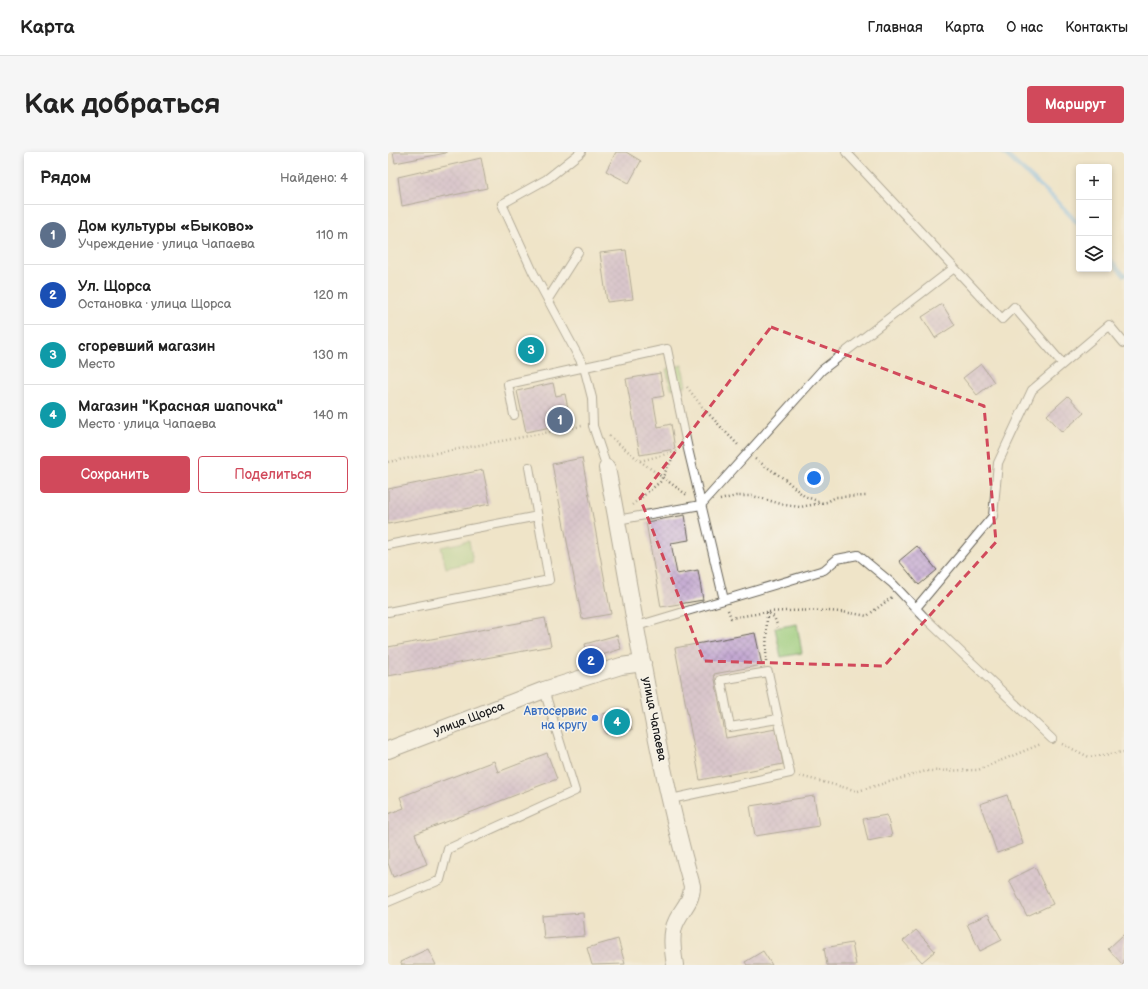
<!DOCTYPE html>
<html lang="ru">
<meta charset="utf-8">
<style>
:root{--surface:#fff;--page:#f6f6f6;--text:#222;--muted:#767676;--line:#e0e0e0;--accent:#d1495b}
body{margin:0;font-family:"Balsamiq Sans",sans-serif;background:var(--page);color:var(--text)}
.controls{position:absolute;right:12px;top:12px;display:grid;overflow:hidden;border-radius:4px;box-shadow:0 2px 6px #0003}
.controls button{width:36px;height:36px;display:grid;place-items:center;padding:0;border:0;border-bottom:1px solid var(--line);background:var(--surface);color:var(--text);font:20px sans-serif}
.you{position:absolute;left:426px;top:326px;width:14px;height:14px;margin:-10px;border:3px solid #fff;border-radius:50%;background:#1a73e8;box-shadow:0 0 0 6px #1a73e833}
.badge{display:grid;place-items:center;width:26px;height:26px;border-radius:50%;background:var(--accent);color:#fff;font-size:13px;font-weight:700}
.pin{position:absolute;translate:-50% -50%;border:2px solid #fff;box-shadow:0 1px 4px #0006}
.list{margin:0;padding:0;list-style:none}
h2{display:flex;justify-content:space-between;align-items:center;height:52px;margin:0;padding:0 16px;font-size:17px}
h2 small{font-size:13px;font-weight:400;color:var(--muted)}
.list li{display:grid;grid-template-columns:26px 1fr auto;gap:12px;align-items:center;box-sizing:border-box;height:60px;padding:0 16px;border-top:1px solid var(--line)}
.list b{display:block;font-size:15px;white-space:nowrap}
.list p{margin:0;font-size:13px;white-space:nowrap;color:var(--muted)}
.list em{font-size:13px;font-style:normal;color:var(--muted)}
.actions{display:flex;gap:8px;padding:12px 16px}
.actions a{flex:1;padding:9px 0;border:1px solid var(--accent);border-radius:4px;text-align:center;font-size:14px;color:var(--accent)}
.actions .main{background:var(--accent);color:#fff}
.icon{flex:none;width:22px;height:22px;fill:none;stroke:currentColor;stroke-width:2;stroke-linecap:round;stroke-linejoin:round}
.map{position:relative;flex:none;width:736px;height:813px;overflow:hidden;border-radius:4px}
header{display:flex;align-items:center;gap:24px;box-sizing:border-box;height:56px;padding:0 20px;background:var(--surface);border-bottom:1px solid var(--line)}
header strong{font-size:19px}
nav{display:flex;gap:22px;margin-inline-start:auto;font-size:14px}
.intro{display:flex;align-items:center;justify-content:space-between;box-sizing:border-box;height:96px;padding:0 24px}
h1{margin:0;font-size:28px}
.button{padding:10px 18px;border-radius:4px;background:var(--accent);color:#fff;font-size:14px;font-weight:700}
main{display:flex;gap:24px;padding:0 24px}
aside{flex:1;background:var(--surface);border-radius:4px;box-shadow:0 2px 6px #0003}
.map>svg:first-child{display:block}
.park{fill:#9ccb7a;stroke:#5c744b}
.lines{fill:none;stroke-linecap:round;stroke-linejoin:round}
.stream{stroke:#7ab9ee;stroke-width:4.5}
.building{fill:url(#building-cross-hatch)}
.lane-casing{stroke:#666258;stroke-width:10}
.street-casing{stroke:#666258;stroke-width:18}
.path{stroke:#666258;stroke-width:2.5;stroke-dasharray:1 3;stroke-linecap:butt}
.lane{stroke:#fff;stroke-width:8}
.street{stroke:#fff;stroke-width:16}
.marked{fill:none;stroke:#d1495b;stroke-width:3;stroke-dasharray:8 5;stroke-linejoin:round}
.shop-dot{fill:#3f7fe0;stroke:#f7f3e8;stroke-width:1.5}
.labels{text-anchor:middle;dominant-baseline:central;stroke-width:3;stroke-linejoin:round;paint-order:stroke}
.shop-label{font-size:12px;fill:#366cbe;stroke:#f7f3e8;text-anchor:end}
.street-label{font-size:12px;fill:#1c1c1c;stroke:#f7f3e8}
</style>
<header>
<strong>Карта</strong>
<nav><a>Главная</a><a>Карта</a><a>О нас</a><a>Контакты</a></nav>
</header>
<div class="intro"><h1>Как добраться</h1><a class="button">Маршрут</a></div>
<main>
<aside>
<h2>Рядом<small>Найдено: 4</small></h2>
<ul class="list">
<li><span class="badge" style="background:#5c6f8a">1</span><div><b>Дом культуры «Быково»</b><p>Учреждение · улица Чапаева</p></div><em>110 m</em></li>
<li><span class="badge" style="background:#1a4fb4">2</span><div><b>Ул. Щорса</b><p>Остановка · улица Щорса</p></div><em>120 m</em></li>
<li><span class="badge" style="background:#0f9aa8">3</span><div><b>сгоревший магазин</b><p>Место</p></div><em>130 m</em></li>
<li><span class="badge" style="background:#0f9aa8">4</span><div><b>Магазин &quot;Красная шапочка&quot;</b><p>Место · улица Чапаева</p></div><em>140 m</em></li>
</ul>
<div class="actions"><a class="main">Сохранить</a><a>Поделиться</a></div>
</aside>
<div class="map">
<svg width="736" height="813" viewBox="0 0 736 813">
<defs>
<pattern id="building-cross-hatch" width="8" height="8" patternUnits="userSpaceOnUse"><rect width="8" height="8" fill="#bfa2d0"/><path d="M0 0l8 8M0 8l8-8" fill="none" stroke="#9a83a8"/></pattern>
</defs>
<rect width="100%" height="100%" fill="#f7f3e8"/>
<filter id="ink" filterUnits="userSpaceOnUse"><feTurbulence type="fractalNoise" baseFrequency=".025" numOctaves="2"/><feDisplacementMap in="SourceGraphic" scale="8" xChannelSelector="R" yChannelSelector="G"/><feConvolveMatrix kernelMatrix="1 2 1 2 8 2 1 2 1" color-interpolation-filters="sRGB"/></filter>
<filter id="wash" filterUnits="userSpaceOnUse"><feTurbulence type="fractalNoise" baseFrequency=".012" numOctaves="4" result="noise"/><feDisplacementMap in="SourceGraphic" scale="16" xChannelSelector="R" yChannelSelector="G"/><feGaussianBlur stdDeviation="0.9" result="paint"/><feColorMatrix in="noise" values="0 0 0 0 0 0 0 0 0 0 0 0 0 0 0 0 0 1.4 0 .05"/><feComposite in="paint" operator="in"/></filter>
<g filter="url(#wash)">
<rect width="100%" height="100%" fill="#efe4c8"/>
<path class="park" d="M294,213L298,234L283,237L278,217Z
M81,389L85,410L58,416L53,395Z
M409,472L414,501L393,505L387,476Z"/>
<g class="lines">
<path class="stream" d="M615,0L669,49L691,73
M721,107L736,123"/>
</g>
<g id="blocks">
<path class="building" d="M5,0H58V1L7,11Z
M228,0H238L253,9L241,31L218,19Z
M93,6L99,36L14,54L10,25Z
M238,98L245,147L219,150L212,101Z
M554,152L567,173L547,186L534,165Z
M593,212L606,230L589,243L575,226Z
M272,221L276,244L265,246L270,275L283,272L287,297L252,303L238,227Z
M165,231L168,244L177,242L183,271L138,280L129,239Z
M680,244L696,261L674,280L659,263Z
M194,306L223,462L194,467L164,312Z
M95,318L102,352L0,372V337Z
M297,363L301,388L283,391L289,422L310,418L315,448L273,455L258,370Z
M529,394L549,418L531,433L511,409Z
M157,466L163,494L0,524V495Z
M367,481L374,513L326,522L338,586L388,577L395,612L312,628L287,496Z
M229,483L233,497L201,507L197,492Z
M240,557L244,578L218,582L214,562Z
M159,601L169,627L27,682L39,712L5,725L0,711V662L16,656L12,645L106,609L110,620Z
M619,643L635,692L609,701L592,652Z
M426,644L431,674L367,684L362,654Z
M499,663L504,684L480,689L475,667Z
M647,715L665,752L639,764L621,728Z
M195,761L197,784L156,787L154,764Z
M600,762L614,788L592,799L579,772Z
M528,778L547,799L534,810L515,789Z
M736,782V813H735L720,797Z
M230,787L237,812L204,813L199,796Z
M464,791L468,813H439L436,796Z
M40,797L48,813H14L12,810Z
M375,799L384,813H359L357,810Z"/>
</g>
</g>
<g filter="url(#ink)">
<use href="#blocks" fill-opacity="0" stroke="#666258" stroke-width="1"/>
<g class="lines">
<defs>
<path id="lane" d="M193,0L159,27L114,52L145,120L196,215L204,246L205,274L219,316
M458,0L614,167L626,155L674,211
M160,147L190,100
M126,263L120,232L279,197L300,297L336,448
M229,368L313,353L434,218L566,116
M0,393L150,364
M528,456L605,364L610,311L644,238L721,173L736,191
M0,460L161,428L141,315
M249,474L436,418L449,407L470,403L505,432L535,464L664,587
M283,647L402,621L380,520L333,528L342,575L390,567
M0,750L52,728L60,697L187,639L156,538"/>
<path id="street" d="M219,316C246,455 265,597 304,734C304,750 294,756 288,770C282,782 285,800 287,813
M0,598L156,538L233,514L255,511"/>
</defs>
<use href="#lane" class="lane-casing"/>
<use href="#street" class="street-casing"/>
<path class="path" d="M299,235L315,256L351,294
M221,284L252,309L290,299
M367,307L398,328L416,344L435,351
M252,309L299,343
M0,310L194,274
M332,348L348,344H365L397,353L412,355L439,350L448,345L480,344
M244,353L272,330L287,301
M340,458L343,466L379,460L386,465L390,475
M378,510L379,460C413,458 446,457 479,464L504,445
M674,592L701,605L736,600
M412,624L470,639L538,619L590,618L653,592"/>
<use href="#lane" class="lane"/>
<use href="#street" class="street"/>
</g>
</g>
<path d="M0 0H736V813H0ZM383,175L596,254L608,390L496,514L316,509L252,346Z" fill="#efe4c8" fill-opacity=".55" fill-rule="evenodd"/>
<path class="marked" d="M383,175L596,254L608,390L496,514L316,509L252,346Z"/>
<circle class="shop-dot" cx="207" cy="566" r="4"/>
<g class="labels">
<g class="shop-label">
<text x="199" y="559">Автосервис<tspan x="199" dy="14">на кругу</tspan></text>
</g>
<g class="street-label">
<text transform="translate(81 567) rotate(-21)">улица Щорса</text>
<text transform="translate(266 567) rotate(79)">улица Чапаева</text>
</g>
</g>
</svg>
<div class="controls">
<button>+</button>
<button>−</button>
<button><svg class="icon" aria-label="layers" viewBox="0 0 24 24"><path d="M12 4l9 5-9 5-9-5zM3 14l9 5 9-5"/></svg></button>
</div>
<div class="you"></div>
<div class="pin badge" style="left:172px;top:268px;background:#5c6f8a">1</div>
<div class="pin badge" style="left:203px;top:509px;background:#1a4fb4">2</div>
<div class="pin badge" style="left:143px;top:198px;background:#0f9aa8">3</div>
<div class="pin badge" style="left:229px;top:570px;background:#0f9aa8">4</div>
</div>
</main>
